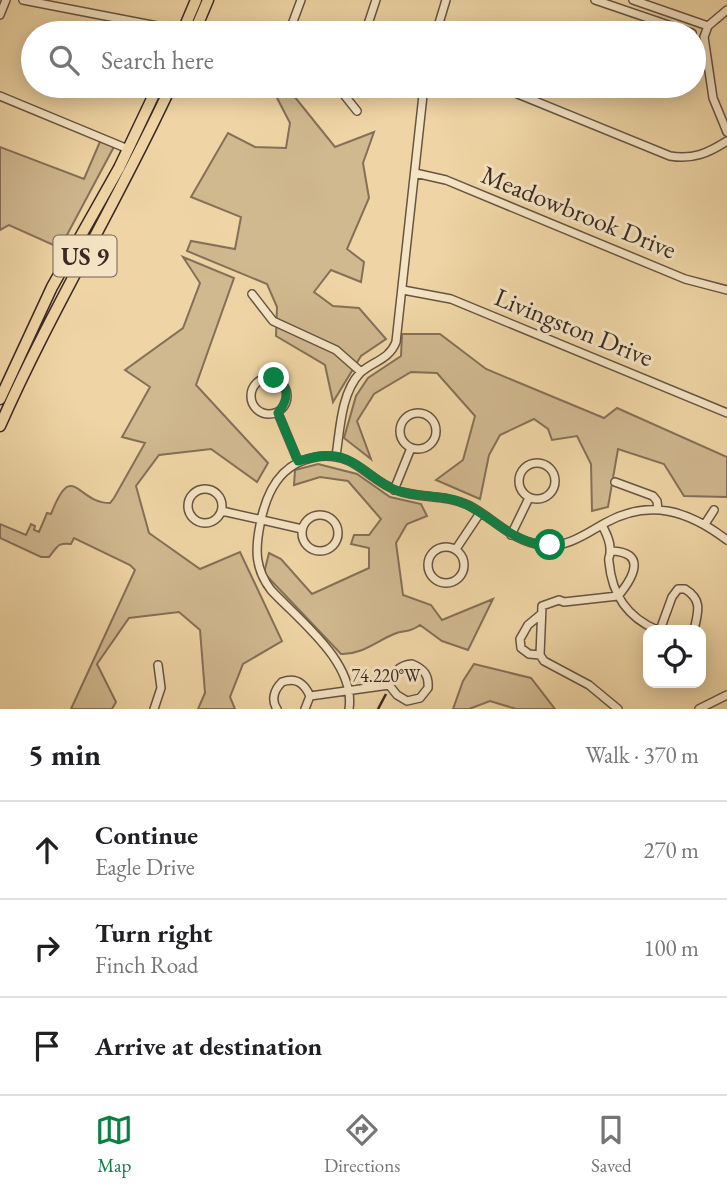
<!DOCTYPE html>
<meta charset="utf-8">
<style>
:root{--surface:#fff;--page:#f2f2f2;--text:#202124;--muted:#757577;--line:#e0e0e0;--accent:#0b8043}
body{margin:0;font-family:"EB Garamond",serif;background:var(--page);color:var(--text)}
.controls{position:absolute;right:21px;bottom:21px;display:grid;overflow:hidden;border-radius:14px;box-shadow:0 4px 18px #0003}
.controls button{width:63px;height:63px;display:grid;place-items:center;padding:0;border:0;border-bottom:2px solid var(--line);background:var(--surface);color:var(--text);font:35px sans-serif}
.stop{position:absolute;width:21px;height:21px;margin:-16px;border:5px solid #0b8043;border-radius:50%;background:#fff}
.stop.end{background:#0b8043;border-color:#fff;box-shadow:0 2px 7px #0008}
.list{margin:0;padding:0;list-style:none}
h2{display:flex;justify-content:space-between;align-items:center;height:91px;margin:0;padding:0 28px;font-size:30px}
h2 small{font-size:23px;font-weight:400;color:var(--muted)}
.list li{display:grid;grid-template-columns:46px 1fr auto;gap:21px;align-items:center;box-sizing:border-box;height:98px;padding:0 28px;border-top:2px solid var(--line)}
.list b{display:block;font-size:26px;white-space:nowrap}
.list p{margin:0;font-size:23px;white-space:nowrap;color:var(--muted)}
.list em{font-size:23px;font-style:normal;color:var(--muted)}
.icon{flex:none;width:38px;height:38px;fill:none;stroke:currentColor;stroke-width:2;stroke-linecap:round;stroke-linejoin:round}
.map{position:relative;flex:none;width:727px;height:709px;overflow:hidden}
.search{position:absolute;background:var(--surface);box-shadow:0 4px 18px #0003;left:21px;right:21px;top:21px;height:77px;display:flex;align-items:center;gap:18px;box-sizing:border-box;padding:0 24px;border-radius:38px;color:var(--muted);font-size:26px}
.sheet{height:385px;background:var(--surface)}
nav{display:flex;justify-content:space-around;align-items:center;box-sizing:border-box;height:98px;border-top:2px solid var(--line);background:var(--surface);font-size:19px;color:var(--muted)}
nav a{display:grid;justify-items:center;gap:4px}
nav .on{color:var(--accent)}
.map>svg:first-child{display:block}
.green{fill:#d0b88f;stroke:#847058;stroke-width:2}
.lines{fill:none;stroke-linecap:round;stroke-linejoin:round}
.minor-casing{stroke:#665443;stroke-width:10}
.highway-casing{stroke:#392922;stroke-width:13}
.minor{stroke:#f5e4c4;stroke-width:7}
.highway{stroke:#efd5a5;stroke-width:10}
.route{stroke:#0b8043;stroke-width:9}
.ticks{fill:none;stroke:#392922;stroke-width:2.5}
.labels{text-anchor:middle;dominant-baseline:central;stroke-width:6;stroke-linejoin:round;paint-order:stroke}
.shield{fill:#f5e4c4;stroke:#716153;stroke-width:2}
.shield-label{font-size:24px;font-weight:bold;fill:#392922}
.street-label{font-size:26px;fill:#392922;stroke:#f5e4c4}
.ticks-label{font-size:18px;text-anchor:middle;fill:#392922;stroke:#f5e4c4;stroke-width:6;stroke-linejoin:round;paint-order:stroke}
</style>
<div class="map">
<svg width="727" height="709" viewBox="0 0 727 709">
<rect width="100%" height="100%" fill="#efd5a5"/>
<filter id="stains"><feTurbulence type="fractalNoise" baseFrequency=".00286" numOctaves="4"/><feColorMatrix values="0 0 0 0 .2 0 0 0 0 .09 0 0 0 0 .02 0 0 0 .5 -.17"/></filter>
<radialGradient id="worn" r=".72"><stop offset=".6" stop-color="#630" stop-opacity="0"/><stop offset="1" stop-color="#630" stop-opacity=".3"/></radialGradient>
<path class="green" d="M280,86H286L335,147L374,132L363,163L369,198L347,249L364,262L361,282L331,270L314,292L333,306L359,308L386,339L361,356L333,402L325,365L276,336L277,307L267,284L187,251L191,241L235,249L241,217L191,197L228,133L255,147L286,148L290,123L275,94Z
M102,137L116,143L60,248L9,225L0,230V147L84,179Z
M183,257L234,278L196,385L268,463L257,482L211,449L159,455L136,486L149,533L200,569L240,552L282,641L243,664L230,697L235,709H198L205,693L200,630L179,612L129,618L97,664L116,702L112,709H71L135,570L130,565L74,538L71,544C57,542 57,548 49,557H41L0,538V524L26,535L31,524L35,526L34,530L39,532L47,513L51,514C73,458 76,503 110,503L114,498L145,443L122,437L150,387L125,370L183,328L200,283Z
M402,334H440L486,369L604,418L617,408L727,457V497L684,496L664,464L618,449L608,507L592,511L591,464L577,436L552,440L548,429L534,419L500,435L489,455L480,499L436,480L463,460L475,416L437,373L411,372L374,394L357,421L371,459L344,438L356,396L368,378L401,356Z
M318,464L357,474L390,497L421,504L427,516L407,524L396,543L403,595L431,605L442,620L493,599L468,650L442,641L420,625C408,634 405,629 394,634C375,642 361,655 341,654L264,573L269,553L281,559L312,594L369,568V548L351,544L354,535H369L381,519L348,481L320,477L294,485L295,470Z
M474,664L531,678L555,709H516L490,701L469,709H453L463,681Z"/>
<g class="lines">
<defs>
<path id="minor" d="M23,0L183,31
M595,0L692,33
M633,0L708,26
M0,15L6,0
M295,33L291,27L301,0
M365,33L376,0
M436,33L446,0
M704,37L713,98L727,132
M704,37L708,26L727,10
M337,86L357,111
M498,86L670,156C693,160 708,153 727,141
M0,96L128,149
M415,173L446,180L685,279L727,290
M403,290L451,299L727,413
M252,294L273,321L336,350L361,372
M251 396a18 18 0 1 1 36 0a18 18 0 1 1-36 0Z
M278,413L298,461
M400 431a18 18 0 1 1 36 0a18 18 0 1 1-36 0Z
M336,456C340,430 341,393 360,373C373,361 389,360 396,342L424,86
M519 481a18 18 0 1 1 36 0a18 18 0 1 1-36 0Z
M615,482L653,496L657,501L658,510
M188 506a17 17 0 1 1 34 0a17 17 0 1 1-34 0Z
M394,490L411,448
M222,511L302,529
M302 533a18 18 0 1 1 36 0a18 18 0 1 1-36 0Z
M705,524L714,510
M602,525C606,533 611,542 610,551C610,560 608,554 609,562C612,595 627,617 657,630
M511,535L529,498
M428 565a18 18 0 1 1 36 0a18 18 0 1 1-36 0Z
M456,549L480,513
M540,615L528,625L520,639L521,648L529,654L540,655L544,661L589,685L618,709
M660,630L672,597L678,589H685C703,600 698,612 694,630
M540,655L542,606L559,600L564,602L618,596C634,577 647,552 611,551
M412,664C424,669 429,675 428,688L420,698L407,701L397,695L389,685C394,673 398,665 412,664Z
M310,696L389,685
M154,709L161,688L158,665
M277,709C271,700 274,690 282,682C296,677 304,683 310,696L305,709
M349,709C356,663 300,621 271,590C255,569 255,550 260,525C266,492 280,463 316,457C327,455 336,456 347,460C365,468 377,483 396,490C419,499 446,494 468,505C494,518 511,541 542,545C567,548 584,535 605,523C650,498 689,511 727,540
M699,709L727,695"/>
<path id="highway" d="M182,33L196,0
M194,33L208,0
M0,399L52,287L119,168L158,86
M0,426C51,310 118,201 171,86"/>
</defs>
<use href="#minor" class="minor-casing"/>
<use href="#highway" class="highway-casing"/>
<use href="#minor" class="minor"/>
<use href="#highway" class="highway"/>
</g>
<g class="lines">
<path class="route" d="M274,378C291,386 288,400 278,413L298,461C310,458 323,454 335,456C359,460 374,482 396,490C420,499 447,493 469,506C497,521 516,545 550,545"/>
</g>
<path class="ticks" d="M378,709L386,694"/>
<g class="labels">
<rect class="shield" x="53.5" y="235.5" width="63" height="41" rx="5"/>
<g class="shield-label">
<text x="85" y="256">US 9</text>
</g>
<g class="street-label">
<text transform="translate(579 212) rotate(22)">Meadowbrook Drive</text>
<text transform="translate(574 327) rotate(22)">Livingston Drive</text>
</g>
</g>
<g class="ticks-label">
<text x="386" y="682">74.220°W</text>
</g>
<rect width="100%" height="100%" filter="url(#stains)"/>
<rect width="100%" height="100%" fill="url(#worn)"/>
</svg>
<div class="controls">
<button><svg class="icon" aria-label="locate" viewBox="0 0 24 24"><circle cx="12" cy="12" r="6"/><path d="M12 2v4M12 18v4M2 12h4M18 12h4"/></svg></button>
</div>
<div class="stop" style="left:550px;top:545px"></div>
<div class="stop end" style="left:274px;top:378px"></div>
<div class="search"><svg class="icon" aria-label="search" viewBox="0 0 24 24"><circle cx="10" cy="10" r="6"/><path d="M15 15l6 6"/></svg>Search here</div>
</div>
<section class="sheet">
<h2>5 min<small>Walk · 370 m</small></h2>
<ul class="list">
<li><svg class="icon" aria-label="ahead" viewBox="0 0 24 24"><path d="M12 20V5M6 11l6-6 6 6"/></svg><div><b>Continue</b><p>Eagle Drive</p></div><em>270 m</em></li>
<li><svg class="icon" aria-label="right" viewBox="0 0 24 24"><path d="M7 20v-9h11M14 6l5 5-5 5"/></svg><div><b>Turn right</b><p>Finch Road</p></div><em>100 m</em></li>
<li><svg class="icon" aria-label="arrive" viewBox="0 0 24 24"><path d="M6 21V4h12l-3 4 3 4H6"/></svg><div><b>Arrive at destination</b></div></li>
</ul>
</section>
<nav>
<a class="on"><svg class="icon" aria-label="map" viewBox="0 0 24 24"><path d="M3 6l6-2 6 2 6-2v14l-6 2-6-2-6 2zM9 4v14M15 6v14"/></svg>Map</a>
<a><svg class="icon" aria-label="directions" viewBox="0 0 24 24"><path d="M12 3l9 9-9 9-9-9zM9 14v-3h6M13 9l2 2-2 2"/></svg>Directions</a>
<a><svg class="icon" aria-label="saved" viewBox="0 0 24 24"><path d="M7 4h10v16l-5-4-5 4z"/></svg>Saved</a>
</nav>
